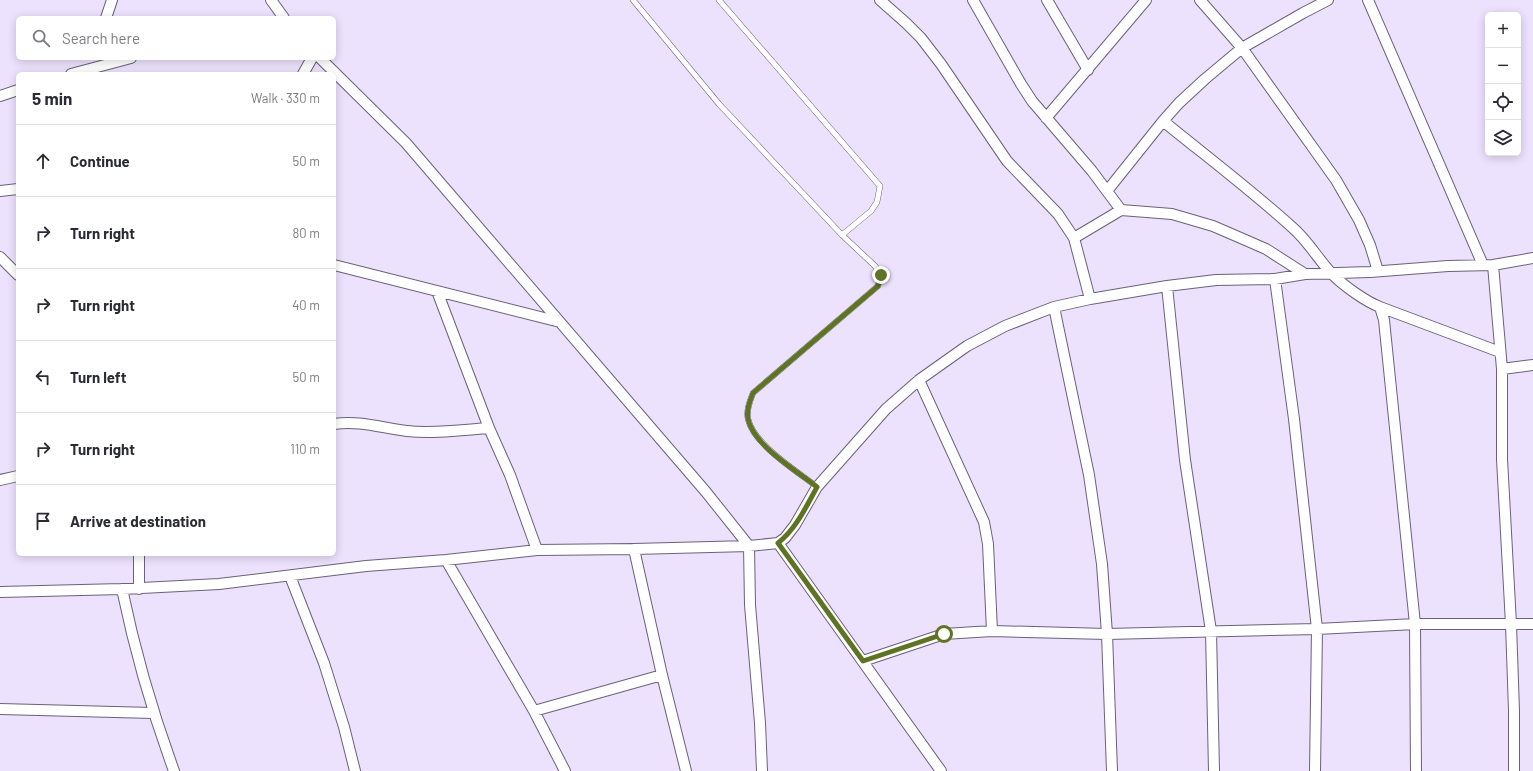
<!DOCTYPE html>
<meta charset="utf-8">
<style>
:root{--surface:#fff;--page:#f7f7f7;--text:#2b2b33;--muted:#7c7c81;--line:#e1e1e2}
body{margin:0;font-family:Barlow,sans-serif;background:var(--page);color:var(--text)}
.controls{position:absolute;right:12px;top:12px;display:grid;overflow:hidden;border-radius:6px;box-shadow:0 2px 10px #0003}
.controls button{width:36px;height:36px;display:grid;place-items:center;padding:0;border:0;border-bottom:1px solid var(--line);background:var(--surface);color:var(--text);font:20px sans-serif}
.stop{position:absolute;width:12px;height:12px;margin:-9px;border:3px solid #5e7323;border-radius:50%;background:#fff}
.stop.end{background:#5e7323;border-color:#fff;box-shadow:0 1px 4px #0008}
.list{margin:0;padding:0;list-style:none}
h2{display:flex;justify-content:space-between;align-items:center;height:52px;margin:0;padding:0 16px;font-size:17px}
h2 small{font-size:13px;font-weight:400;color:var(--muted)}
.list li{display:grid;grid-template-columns:26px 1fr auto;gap:12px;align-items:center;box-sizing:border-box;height:72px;padding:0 16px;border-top:1px solid var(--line)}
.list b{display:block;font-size:15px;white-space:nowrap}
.list em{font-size:13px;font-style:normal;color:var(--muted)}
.icon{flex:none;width:22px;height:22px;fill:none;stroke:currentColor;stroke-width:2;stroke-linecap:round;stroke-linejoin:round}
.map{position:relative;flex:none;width:1533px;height:771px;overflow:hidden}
.search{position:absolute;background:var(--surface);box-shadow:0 2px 10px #0003;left:16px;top:16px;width:320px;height:44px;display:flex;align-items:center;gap:10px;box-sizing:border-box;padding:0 14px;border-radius:6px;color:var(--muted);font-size:15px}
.panel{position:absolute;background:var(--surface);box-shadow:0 2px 10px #0003;left:16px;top:72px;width:320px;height:484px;border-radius:6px}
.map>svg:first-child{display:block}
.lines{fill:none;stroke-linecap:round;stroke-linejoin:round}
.lane-casing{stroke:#6b6179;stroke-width:6}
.street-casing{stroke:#6b6179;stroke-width:12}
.lane{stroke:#fff;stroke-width:5}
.street{stroke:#fff;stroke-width:10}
.route{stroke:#5e7323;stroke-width:5}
</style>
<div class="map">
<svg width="1533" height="771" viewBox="0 0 1533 771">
<rect width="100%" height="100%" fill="#ede2fd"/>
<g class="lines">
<defs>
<path id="lane" d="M633,0L719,104L842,235L875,266L881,275L878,286L753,393C750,401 746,410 748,419C754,445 797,471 817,487
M719,0L880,186L877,202L871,211L842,235"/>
<path id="street" d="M271,0L284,18
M880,0L906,23L921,38L941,64L1007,161L1058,214L1074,238L1090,299
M973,0L1021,84L1032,101L1092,171L1121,210
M1047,0L1088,70
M1200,0L1242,48L1336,180L1359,220L1370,245L1378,271
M1368,0L1483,265
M106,18L112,0
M320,58L406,143L706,492L749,546L750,605L760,723L762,771
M71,74L131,58
M303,74L312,58
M0,96L18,90
M1046,118L1146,0
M1163,121C1206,156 1251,190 1293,228C1308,241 1318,259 1332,274C1344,286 1365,301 1380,307L1384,320L1415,624L1416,771
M0,191L18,189
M1107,191L1163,121L1179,103L1205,79L1242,48L1303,13L1328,0
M1074,238L1121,210L1172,214L1213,226L1250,242L1266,249L1305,274
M0,257L18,275
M334,265L560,322
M1493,265L1502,369V459L1511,624L1514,711V771
M1275,279L1294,419L1317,629L1315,771
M1167,286L1185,460L1211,631L1214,771
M437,291L489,428L510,475L537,550
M1054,307L1089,475L1102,564L1107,634L1112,771
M1380,307L1500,352
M1502,369L1533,365
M919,380L984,522L988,544L992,631
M334,424C359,420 382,428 407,431C434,434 462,430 489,428
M0,480L18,476
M778,543L941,771
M634,549L662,675L686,771
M446,560L534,711L565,771
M290,576L324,663L344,727L355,771
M122,589C135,652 152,711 174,771
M139,589V554
M0,592L122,589L219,584L366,566L446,560L537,550L634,549L749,546L778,543L785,538L795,525L817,487L886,409L919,380L967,346L1005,326L1054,307L1090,299L1167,286L1216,280L1275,279L1305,274L1370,272L1448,266L1493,265L1533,258
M863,661L944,634L992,631L1107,634L1317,629L1415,624H1533
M0,709L153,713
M534,711L662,675"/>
</defs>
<use href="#lane" class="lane-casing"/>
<use href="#street" class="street-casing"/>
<use href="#lane" class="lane"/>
<use href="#street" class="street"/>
</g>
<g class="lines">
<path class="route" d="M881,275L878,286L753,393C750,401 746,410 748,419C754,446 797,471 817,487C806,507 796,529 778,543L863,661L944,634"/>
</g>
</svg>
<div class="controls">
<button>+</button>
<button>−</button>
<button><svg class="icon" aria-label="locate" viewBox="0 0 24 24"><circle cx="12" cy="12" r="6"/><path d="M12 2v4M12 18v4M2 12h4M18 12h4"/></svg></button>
<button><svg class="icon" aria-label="layers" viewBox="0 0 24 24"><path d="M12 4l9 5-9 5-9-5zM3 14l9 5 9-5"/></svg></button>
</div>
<div class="stop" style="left:944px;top:634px"></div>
<div class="stop end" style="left:881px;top:275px"></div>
<div class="search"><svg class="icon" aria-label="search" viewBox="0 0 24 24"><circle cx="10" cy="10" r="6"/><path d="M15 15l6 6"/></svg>Search here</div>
<section class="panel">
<h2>5 min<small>Walk · 330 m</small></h2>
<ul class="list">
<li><svg class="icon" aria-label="ahead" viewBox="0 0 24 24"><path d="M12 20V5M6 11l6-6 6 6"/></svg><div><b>Continue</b></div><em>50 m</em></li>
<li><svg class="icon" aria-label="right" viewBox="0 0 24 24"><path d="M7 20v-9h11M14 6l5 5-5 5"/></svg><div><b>Turn right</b></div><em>80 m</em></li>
<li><svg class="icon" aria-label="right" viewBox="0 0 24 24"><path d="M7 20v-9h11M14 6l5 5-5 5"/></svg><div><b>Turn right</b></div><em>40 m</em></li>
<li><svg class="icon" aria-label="left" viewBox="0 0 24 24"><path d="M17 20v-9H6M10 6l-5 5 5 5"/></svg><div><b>Turn left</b></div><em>50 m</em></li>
<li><svg class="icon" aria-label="right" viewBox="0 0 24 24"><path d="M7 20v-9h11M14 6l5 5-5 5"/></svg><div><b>Turn right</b></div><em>110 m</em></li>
<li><svg class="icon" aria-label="arrive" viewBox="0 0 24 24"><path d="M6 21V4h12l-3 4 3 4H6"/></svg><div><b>Arrive at destination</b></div></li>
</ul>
</section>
</div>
